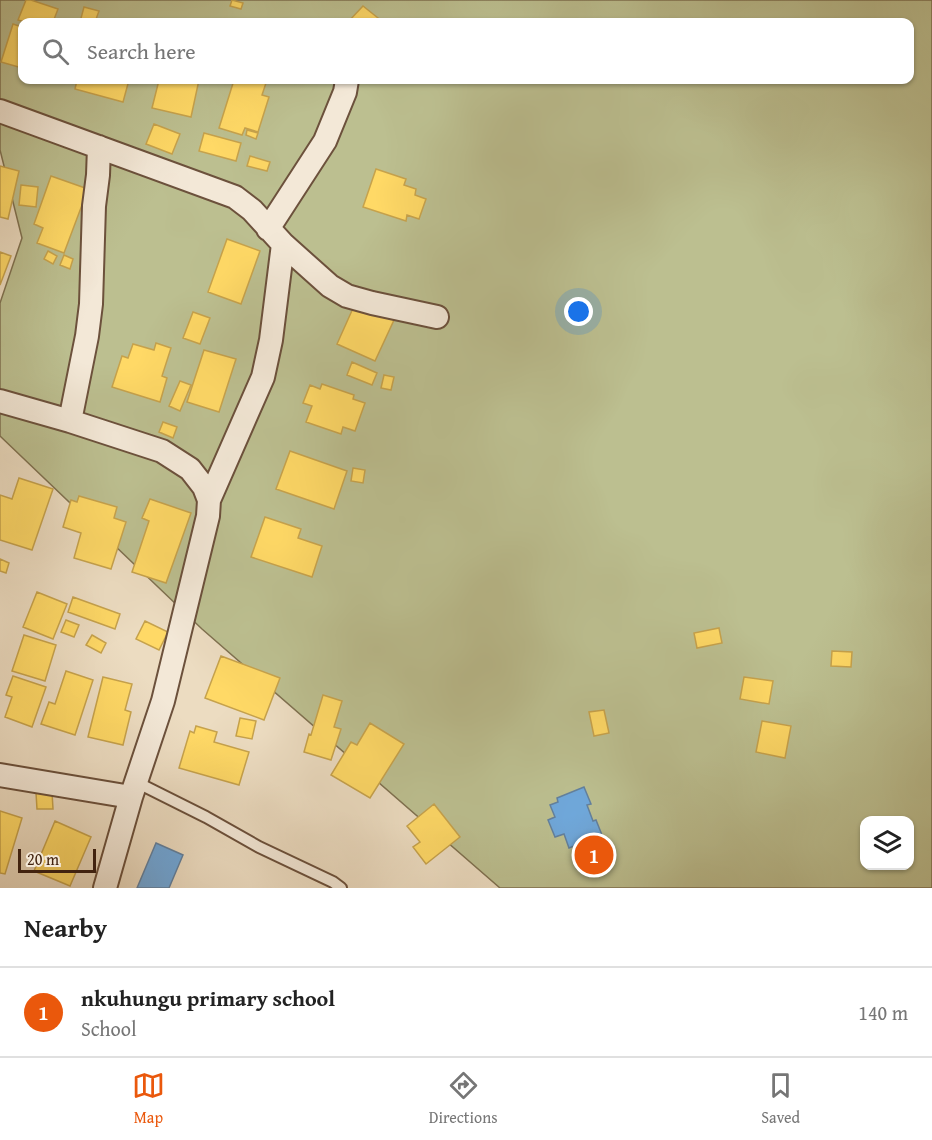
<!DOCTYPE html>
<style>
:root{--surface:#fff;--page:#f6f6f6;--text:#222;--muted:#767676;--line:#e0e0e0;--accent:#ea580c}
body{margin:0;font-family:"Gentium Book Plus",serif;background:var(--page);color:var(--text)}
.controls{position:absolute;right:18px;bottom:18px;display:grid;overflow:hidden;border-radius:12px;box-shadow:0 2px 4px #0004}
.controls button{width:54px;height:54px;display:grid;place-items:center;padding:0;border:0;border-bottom:2px solid var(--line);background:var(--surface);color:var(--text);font:30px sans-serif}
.scale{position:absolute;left:18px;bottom:15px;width:78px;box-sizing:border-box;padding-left:6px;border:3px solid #42230f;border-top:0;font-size:16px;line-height:21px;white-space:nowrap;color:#42230f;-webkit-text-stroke:4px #f3e8d7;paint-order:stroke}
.you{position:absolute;left:579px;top:312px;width:21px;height:21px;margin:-15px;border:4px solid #fff;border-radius:50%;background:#1a73e8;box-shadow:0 0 0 9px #1a73e833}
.badge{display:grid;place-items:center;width:39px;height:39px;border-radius:50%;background:var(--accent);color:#fff;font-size:20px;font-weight:700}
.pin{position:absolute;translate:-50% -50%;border:3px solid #fff;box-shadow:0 2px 6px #0006}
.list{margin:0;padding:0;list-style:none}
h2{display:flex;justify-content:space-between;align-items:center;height:78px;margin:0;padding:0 24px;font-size:26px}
h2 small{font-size:20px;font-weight:400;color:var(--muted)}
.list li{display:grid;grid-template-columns:39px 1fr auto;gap:18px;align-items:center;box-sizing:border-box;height:90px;padding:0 24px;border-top:2px solid var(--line)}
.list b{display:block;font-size:22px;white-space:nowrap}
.list p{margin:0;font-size:20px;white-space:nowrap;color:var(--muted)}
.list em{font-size:20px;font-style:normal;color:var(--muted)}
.icon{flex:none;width:33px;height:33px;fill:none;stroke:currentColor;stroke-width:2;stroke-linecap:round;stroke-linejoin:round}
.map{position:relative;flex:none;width:932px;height:888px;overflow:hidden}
.search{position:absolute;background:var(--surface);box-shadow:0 2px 4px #0004;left:18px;right:18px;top:18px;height:66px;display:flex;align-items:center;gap:15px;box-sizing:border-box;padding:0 21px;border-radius:12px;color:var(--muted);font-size:22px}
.sheet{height:168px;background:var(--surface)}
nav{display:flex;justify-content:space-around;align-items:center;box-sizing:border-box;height:84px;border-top:2px solid var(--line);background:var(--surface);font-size:16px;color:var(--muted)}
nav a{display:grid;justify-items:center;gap:3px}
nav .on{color:var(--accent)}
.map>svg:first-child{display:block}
.green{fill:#bcbf90;stroke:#7f7150;stroke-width:1.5;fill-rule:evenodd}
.homes{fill:#ffd966;stroke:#c6a24c;stroke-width:1.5}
.schools{fill:#6fa8dc;stroke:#62809e;stroke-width:1.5}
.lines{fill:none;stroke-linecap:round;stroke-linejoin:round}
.service-casing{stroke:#6c513c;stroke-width:14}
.minor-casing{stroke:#6c513c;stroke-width:26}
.service{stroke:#f3e8d7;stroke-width:10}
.minor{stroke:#f3e8d7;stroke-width:22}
</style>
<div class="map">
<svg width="932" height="888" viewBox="0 0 932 888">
<rect width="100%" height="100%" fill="#ecdcc1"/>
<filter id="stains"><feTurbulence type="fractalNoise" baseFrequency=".00333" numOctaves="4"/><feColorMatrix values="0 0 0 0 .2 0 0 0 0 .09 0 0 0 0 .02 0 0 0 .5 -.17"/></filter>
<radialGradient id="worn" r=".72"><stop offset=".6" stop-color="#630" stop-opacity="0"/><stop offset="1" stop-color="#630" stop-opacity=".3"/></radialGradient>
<path class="green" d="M0,0H932V888H500L202,629L0,436V303L22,238L0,150ZM22,22H910V80H22ZM864,820H910V866H864Z"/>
<path class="homes" d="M26,0H31L58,9L53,22H25L18,20Z
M232,0L243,3L241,9L230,6Z
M363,6L383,22H348Z
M84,7L99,11L95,22H80Z
M13,24L22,27V68L1,62Z
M77,80H129L123,102L75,89Z
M159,80H199L191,117L152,108Z
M234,80H267L262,95L269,97L258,132L245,128L242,135L219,128Z
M154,124L180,134L172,154L146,144Z
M247,130L258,133L256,139L246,135Z
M204,133L241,143L236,161L199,151Z
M250,156L270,162L267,171L247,166Z
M0,166L19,171L8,219L0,217Z
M376,169L406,179L404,185L416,189L415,195L426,199L419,219L407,215L406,221L363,207Z
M51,176L88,189L64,253L37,243L43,228L34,224Z
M21,185L38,187L36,207L19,205Z
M227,239L260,251L241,304L208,292Z
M48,251L57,256L53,264L44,259Z
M0,252L11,256L0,285Z
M64,255L73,259L70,269L60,265Z
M354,306L370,309L394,320L375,361L337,344Z
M193,312L210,318L200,344L183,338Z
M156,343L171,348L162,376L167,378L160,402L112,387L122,356L128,358L133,344L154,350Z
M204,350L236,359L219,412L187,402Z
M352,362L377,373L372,385L347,375Z
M384,375L394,377L391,390L381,388Z
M180,381L191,385L180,411L169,406Z
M322,384L354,395L353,399L365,403L355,431L343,427L341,434L306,422L312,406L303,403L310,385L320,389Z
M163,422L177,427L173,438L159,432Z
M290,451L347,471L334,509L276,489Z
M353,468L365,470L363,483L351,481Z
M19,478L53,489L32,550L0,540V495L12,499Z
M79,496L117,507L114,518L126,522L111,569L74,558L81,533L63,527L71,500L77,502Z
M150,499L191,513L166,583L132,572L149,521L142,518Z
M265,517L301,529L298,538L322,546L312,577L251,557Z
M0,559L9,563L6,573L0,571Z
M37,592L67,604L53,639L23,627Z
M73,597L120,614L115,629L68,612Z
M66,620L79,625L74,637L61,632Z
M145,621L168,632L159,650L136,639Z
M719,628L722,643L697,648L694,633Z
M24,635L56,645L45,681L12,671Z
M92,635L106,643L101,653L86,645Z
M832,651L852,652L851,667L831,666Z
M221,656L280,678L264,720L205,698Z
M66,671L93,680L75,735L41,724L49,702L55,704Z
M13,676L46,687L32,727L5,717L12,697L6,695Z
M103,677L132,684L125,710L131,712L123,745L88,737Z
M744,677L773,681L769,704L740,699Z
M323,695L342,701L334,727L341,729L331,760L304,752L309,734L311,735Z
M604,710L609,733L594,736L589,712Z
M240,718L256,721L252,739L236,736Z
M762,721L791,726L785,758L756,752Z
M370,723L404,744L370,798L331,775L351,742L357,745Z
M196,726L217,732L214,742L249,752L239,785L179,768L190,731L194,733Z
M52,792L53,809H37L36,793Z
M434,804L460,837L426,864L413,847L420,842L407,826Z
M0,811L22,818L5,874L0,873Z
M55,821L91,837L70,886L34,871Z"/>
<path class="schools" d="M584,787L591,804L587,805L593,821L596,820L602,835L569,848L564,834L555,837L548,820L555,817L550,805L558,802L557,798Z
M156,843L183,855L169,888H137Z"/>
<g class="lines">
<defs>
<path id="service" d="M136,782L206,817L259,847L333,882L341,888"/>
<path id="minor" d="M0,111L235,197L252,210L283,244L330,286L347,296L372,303L437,317
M268,229L325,141L345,92L347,80
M0,401L70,421L162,451L190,469L204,487L209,500L208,516L163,701L131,797L105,888
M70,421L87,336L91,304L94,206L98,175L99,147
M209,500L263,377L271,340L283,244
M0,775L131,797"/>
</defs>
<use href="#service" class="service-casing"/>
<use href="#minor" class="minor-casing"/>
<use href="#service" class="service"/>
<use href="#minor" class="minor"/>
</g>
<rect width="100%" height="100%" filter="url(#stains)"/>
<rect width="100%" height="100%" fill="url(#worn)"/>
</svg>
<div class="controls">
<button><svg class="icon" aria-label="layers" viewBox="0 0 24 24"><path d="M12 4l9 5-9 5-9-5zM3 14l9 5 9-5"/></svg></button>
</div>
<div class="scale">20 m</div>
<div class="you"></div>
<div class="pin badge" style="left:594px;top:855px">1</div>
<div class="search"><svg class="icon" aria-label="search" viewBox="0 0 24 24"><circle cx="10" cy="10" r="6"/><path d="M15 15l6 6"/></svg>Search here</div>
</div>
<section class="sheet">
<h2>Nearby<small></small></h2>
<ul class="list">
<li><span class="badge">1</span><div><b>nkuhungu primary school</b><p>School</p></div><em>140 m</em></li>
</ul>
</section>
<nav>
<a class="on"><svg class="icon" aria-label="map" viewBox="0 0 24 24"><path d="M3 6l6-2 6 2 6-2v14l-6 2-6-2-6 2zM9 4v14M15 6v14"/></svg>Map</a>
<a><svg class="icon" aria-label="directions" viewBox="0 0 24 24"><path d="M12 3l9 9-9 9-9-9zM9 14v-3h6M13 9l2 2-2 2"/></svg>Directions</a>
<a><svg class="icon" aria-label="saved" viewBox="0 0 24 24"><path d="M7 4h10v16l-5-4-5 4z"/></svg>Saved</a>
</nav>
